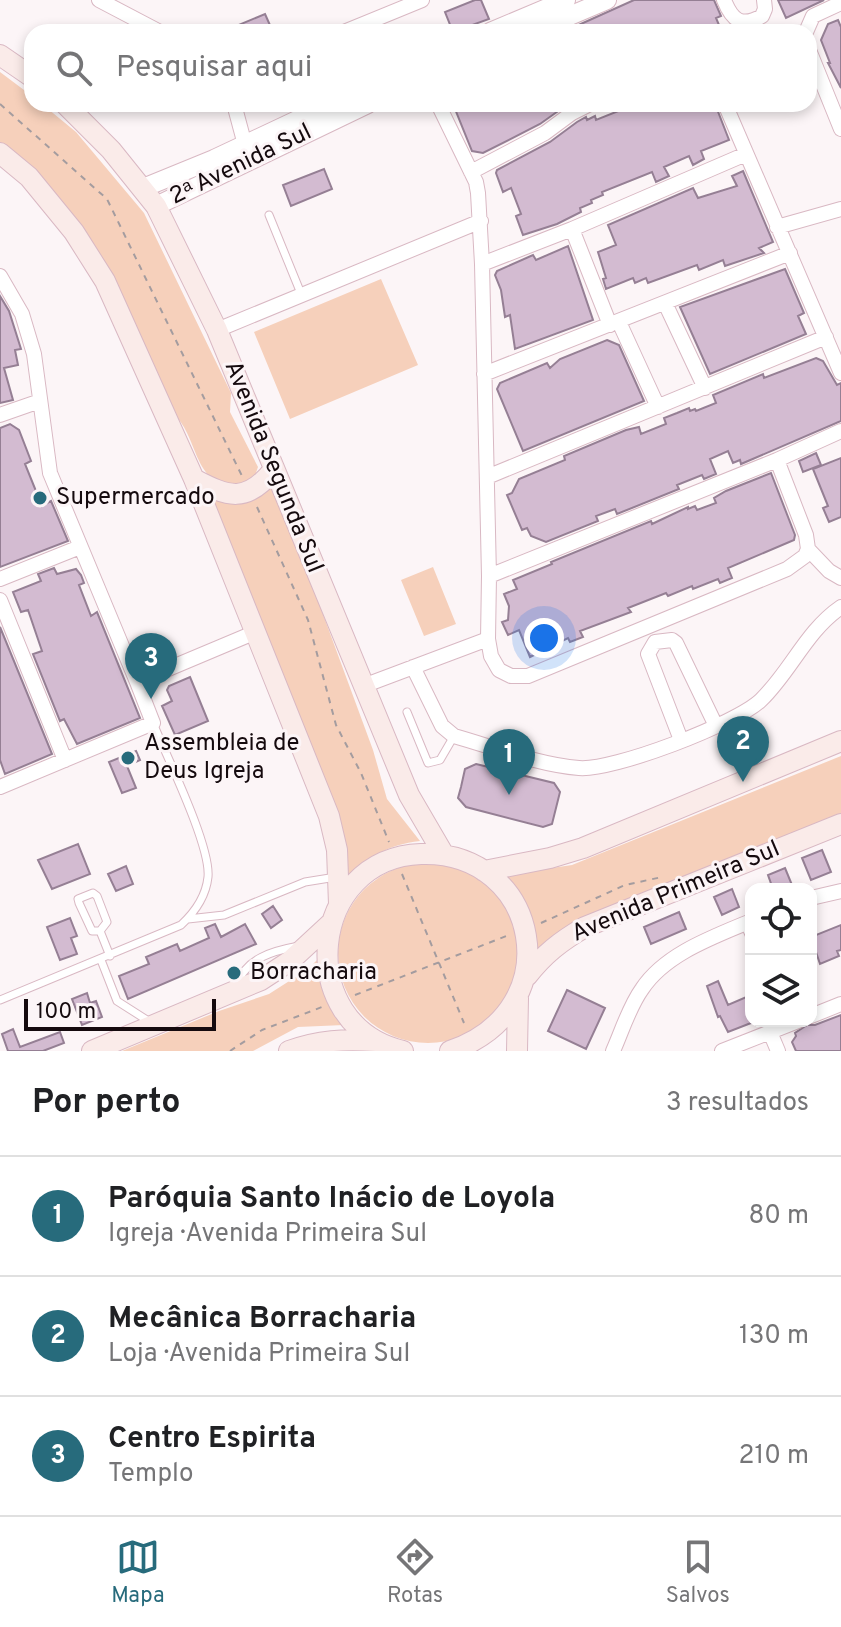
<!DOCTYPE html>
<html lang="pt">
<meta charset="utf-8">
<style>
:root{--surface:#fff;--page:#f6f6f6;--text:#202124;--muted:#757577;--line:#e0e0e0;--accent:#276b7c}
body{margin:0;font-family:Overpass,sans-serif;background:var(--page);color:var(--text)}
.controls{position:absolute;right:24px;bottom:24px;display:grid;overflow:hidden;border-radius:16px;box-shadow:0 4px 12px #0003}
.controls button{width:72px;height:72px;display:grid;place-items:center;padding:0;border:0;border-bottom:2px solid var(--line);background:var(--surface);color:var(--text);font:40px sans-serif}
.scale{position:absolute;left:24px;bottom:20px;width:192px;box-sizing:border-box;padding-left:8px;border:4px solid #150a0e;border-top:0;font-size:22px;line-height:28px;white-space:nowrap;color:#150a0e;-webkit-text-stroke:6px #fcf5f7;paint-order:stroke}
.you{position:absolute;left:544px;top:638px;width:28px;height:28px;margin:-20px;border:6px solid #fff;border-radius:50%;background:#1a73e8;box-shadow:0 0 0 12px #1a73e833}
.badge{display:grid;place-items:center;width:52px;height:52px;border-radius:50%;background:var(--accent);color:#fff;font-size:26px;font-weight:700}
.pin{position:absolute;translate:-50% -66px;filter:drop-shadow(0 2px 4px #0008)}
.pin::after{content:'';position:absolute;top:42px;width:28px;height:24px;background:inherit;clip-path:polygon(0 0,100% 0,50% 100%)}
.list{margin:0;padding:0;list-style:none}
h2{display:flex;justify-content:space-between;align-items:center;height:104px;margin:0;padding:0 32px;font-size:34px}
h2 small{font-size:26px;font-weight:400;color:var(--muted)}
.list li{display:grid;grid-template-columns:52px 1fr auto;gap:24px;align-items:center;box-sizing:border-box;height:120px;padding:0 32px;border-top:2px solid var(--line)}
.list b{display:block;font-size:30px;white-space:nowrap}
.list p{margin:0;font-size:26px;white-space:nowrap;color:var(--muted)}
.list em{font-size:26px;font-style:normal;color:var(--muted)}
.icon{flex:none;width:44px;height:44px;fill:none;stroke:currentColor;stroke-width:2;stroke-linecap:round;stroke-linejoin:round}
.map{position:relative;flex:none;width:841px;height:1051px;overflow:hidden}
.search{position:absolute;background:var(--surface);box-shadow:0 4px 12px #0003;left:24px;right:24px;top:24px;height:88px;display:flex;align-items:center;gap:20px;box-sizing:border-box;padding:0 28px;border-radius:24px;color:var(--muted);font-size:30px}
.sheet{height:464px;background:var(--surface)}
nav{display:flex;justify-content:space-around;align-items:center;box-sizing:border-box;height:112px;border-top:2px solid var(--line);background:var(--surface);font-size:22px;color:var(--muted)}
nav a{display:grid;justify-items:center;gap:4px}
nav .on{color:var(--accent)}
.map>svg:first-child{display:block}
.green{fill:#f6d0bb}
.building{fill:#d3bbd1;stroke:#957f94;stroke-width:2}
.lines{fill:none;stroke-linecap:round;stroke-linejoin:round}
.service-casing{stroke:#d9b8c3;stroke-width:9}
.minor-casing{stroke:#d9b8c3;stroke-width:16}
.tertiary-casing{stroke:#d9b8c3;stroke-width:20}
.secondary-casing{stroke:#d9b8c3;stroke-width:22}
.path{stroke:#a49c9f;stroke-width:2;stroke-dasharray:6 6;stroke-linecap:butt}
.service{stroke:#fff;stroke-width:7}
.minor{stroke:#fff;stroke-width:14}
.tertiary{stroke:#fff;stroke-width:18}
.secondary{stroke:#faebe9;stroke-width:20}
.poi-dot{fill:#276b7c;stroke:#fcf5f7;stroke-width:3}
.labels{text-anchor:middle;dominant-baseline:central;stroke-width:6;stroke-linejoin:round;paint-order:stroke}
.street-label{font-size:24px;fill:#150a0e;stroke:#fcf5f7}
.poi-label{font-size:24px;fill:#150a0e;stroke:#fcf5f7;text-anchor:start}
</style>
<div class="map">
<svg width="841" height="1051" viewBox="0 0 841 1051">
<rect width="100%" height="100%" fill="#fcf5f7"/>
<path class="green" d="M0,72L32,96V104H42L76,132L144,213L231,393L230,412L258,467L253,481C189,502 202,431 170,412L115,290L0,146Z
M381,279L418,365L290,419L254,332Z
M275,484L373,750L387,799L420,841C387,845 373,855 348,877C348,816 321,776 299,721C269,646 239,572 210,498C240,502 252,506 275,484Z
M433,567L456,624L424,636L401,580Z
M841,756V817L538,953C532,916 529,904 505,875L572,865Z
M338 953a90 90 0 1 1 180 0a90 90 0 1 1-180 0Z
M320,957L344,1025L298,1027L253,1051H122L219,1011L269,994L308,969Z"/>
<path class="building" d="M475,0H481L489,19L453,32L445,12Z
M634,0H714L721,16L716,18L722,32H563Z
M778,0H824L786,18Z
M265,14L273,32H222Z
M838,20L841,27V88L828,63H830L821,40L828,24Z
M453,104H568L540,124L483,153L472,151Z
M624,104H715L729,140L701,151L704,159L693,165L689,156L664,167L669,176L656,182L652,172L602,192L603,195L591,200L592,203L580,208L581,212L557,224L523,235L516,216L521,214L511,188L503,192L496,173L497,170L550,142L577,122L586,117L587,120L595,116L596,120L626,108Z
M324,169L332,189L291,206L283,185Z
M743,171L773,242L759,248L764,253L725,266L723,260L699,270L697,265L648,283L646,278L635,283L633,278L606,289L603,279L606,278L598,252L616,245L608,225L693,188L698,198L737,186L732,176Z
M568,246L593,320L515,349L510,315L505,317L501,290L495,275L497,271L533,255L536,260Z
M785,269L804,313L798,316L806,334L710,374L680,307Z
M0,296L9,311L21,349L15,350L18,365L4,368L13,400L0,403Z
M607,340L619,345L644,401L523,451L497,389L500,383L547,363L550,368L560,359Z
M816,358L823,361L837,385L841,383V421L741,464L740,460L733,463L728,451L710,459L716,474L704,479L702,475L677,485L679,489L617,514L615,509L596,516L598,521L546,542L531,536L527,528L522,530L507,495L512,493L519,479L565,460L564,456L626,430L639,427L641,434L666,424L664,418L677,413L689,408L690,411L695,409L696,411L716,403L713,395L763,374L764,378Z
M10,424L19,430L31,461L25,464L42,506L51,501L68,541L0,567V428Z
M816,453L821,465L803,472L799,461Z
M841,458V517L829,522L823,508L828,506L813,469Z
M771,473L795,535L794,540L728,568L732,578L720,583L718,579L693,589L692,586L668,596L666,593L628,608L631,612L580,631L583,637L570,642L568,638L530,657L519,630L508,635L502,622L508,620L509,606L504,594L517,589L513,580L552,564L551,562L651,521L652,524L688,507V509L695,506L697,510L716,503L714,498L726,491Z
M54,568L57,574L76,569L81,575L84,583L79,585L91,616L97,612L140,718L77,744L64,719L60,721L33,654L42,651L28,610L21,612L13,592L41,581L38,574Z
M0,627L52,754L5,774L0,760Z
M190,677L208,721L175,735L162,706L172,701L167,690L169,686Z
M136,751L140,760L127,766L136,788L122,793L109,762Z
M476,764L554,783L560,792L552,824L543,827L466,807L458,798L461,787L465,769Z
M78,844L90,874L52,889L38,860Z
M822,850L831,872L811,880L802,858Z
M126,866L133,884L116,891L108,874Z
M785,868L792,885L773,889L768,875Z
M732,889L739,907L722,915L714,897Z
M273,906L282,920L271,928L262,914Z
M679,912L686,929L651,944L644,927Z
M70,918L77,936L71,938L77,954L60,960L47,927Z
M215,924L221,937L245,924L256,944L128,999L119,976L149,964L146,957L177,944L180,951L209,938L205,928Z
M841,925V950L837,951L839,956L820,964L811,937Z
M718,981L728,1005L751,995V1023L728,1032L720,1016L718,1017L707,986Z
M567,990L605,1008L586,1049L548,1031Z
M87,993L90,1003L96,1001L102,1017L82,1025L72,999Z
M841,1015V1051H796L792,1042L796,1036L795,1033L807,1025H815Z
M13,1029L20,1047L60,1032L64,1043L43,1051H8L2,1034Z"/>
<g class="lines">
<defs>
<path id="service" d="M269,215L302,296
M407,712L428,763L440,760L454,736
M188,919L224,915L305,882L336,877
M744,924L751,939
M100,931L107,922L97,896L93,893L78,899L79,903L92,931H100L110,956
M101,960L117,1001L150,1022
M811,977V989
M236,986C246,958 272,951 299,946
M0,1000L181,925C195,912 206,896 208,877C211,846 166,755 153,723"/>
<path id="minor" d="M99,0L160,32
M724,0C732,20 741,28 762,16L765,9L764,0
M344,32L422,0
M806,32L813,16L841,3
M809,50L841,129
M234,104L245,145
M438,104L476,182L478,193L482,264L489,576L488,639L491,656L499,670L511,676H528L787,569L805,556L808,549
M725,104L841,373
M471,172L545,133L572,113L590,104
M777,227L841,209
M572,229L610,325
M482,264L572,229L746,154
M0,276L22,314L34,354L50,473L137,682L256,632
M665,303L705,388
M619,322L658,407
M217,330L481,221
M484,374L790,253
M0,415L40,401
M777,460L806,535L808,549L829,571L841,578
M487,477L826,337
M489,576L777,460L841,431
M0,579L80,547
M0,600L65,760
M413,667L442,726L454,736C493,747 539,765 579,768C613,771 736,724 761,700C791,671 806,631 841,607
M363,686L488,639
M681,740L648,654L655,642L672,640L676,643L716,726
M0,787L153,723L137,682
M811,898L841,891
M811,1016L841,1004
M770,1032L778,1051
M613,1051C622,1031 629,1007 642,989C665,954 713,937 751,921
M722,1051L798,1021"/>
<path id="tertiary" d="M490,32L566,0
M532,32L607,0
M143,188L214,159L331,104
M156,206L368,104"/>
<path id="secondary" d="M0,55L32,77
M65,104L111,150L156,206L217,330L409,795L444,855
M0,153L29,177L74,232L105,281L194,479L329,816L337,850L339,904
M194,479C228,497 247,504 274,469
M484,871L550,858L583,848L841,741
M527,976C544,954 561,941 585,927L841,824
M92,1051L261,980L290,961L330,924
M289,1051C319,1040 344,1039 376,1041
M403,1051C292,1025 308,858 421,854C540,850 572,1010 450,1051
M517,1051L518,998"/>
</defs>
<use href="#service" class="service-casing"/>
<use href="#minor" class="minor-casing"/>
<use href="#tertiary" class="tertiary-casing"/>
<use href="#secondary" class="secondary-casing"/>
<path class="path" d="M0,104L107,199L242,476
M257,507L308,620L336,725L361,773L389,842
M402,874L464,1023
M541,923L625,885L662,877
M355,995L509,935
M230,1051L262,1030L322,1007"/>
<use href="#service" class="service"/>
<use href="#minor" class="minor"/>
<use href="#tertiary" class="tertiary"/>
<use href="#secondary" class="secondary"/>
</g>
<g class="poi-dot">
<circle cx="40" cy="498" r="8"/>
<circle cx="128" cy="758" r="8"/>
<circle cx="234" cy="973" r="8"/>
</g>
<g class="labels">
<g class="street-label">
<text transform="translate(241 165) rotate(-26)">2ᵃ Avenida Sul</text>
<text transform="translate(273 467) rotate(68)">Avenida Segunda Sul</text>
<text transform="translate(676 892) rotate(-23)">Avenida Primeira Sul</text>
</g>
<g class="poi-label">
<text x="56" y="498">Supermercado</text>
<text x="144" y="744">Assembleia de<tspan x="144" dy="28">Deus Igreja</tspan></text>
<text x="250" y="973">Borracharia</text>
</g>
</g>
</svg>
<div class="controls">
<button><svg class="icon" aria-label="locate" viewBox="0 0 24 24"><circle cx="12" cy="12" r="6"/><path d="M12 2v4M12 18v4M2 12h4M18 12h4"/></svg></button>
<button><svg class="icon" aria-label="layers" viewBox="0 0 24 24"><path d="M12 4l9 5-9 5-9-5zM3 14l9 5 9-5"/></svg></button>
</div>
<div class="scale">100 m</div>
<div class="you"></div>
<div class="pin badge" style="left:509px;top:795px">1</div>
<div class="pin badge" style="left:743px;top:782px">2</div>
<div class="pin badge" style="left:151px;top:699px">3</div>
<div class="search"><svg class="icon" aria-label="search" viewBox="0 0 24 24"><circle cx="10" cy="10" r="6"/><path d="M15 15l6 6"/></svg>Pesquisar aqui</div>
</div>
<section class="sheet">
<h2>Por perto<small>3 resultados</small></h2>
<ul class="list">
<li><span class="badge">1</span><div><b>Paróquia Santo Inácio de Loyola</b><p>Igreja · Avenida Primeira Sul</p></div><em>80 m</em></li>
<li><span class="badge">2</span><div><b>Mecânica Borracharia</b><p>Loja · Avenida Primeira Sul</p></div><em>130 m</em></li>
<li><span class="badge">3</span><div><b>Centro Espirita</b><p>Templo</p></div><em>210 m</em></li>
</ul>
</section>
<nav>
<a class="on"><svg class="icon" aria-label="map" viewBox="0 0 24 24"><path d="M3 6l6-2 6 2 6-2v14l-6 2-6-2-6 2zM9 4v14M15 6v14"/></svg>Mapa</a>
<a><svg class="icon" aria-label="directions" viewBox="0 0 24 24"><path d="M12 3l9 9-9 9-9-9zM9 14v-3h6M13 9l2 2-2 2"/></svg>Rotas</a>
<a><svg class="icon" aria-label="saved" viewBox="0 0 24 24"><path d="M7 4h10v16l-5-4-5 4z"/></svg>Salvos</a>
</nav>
